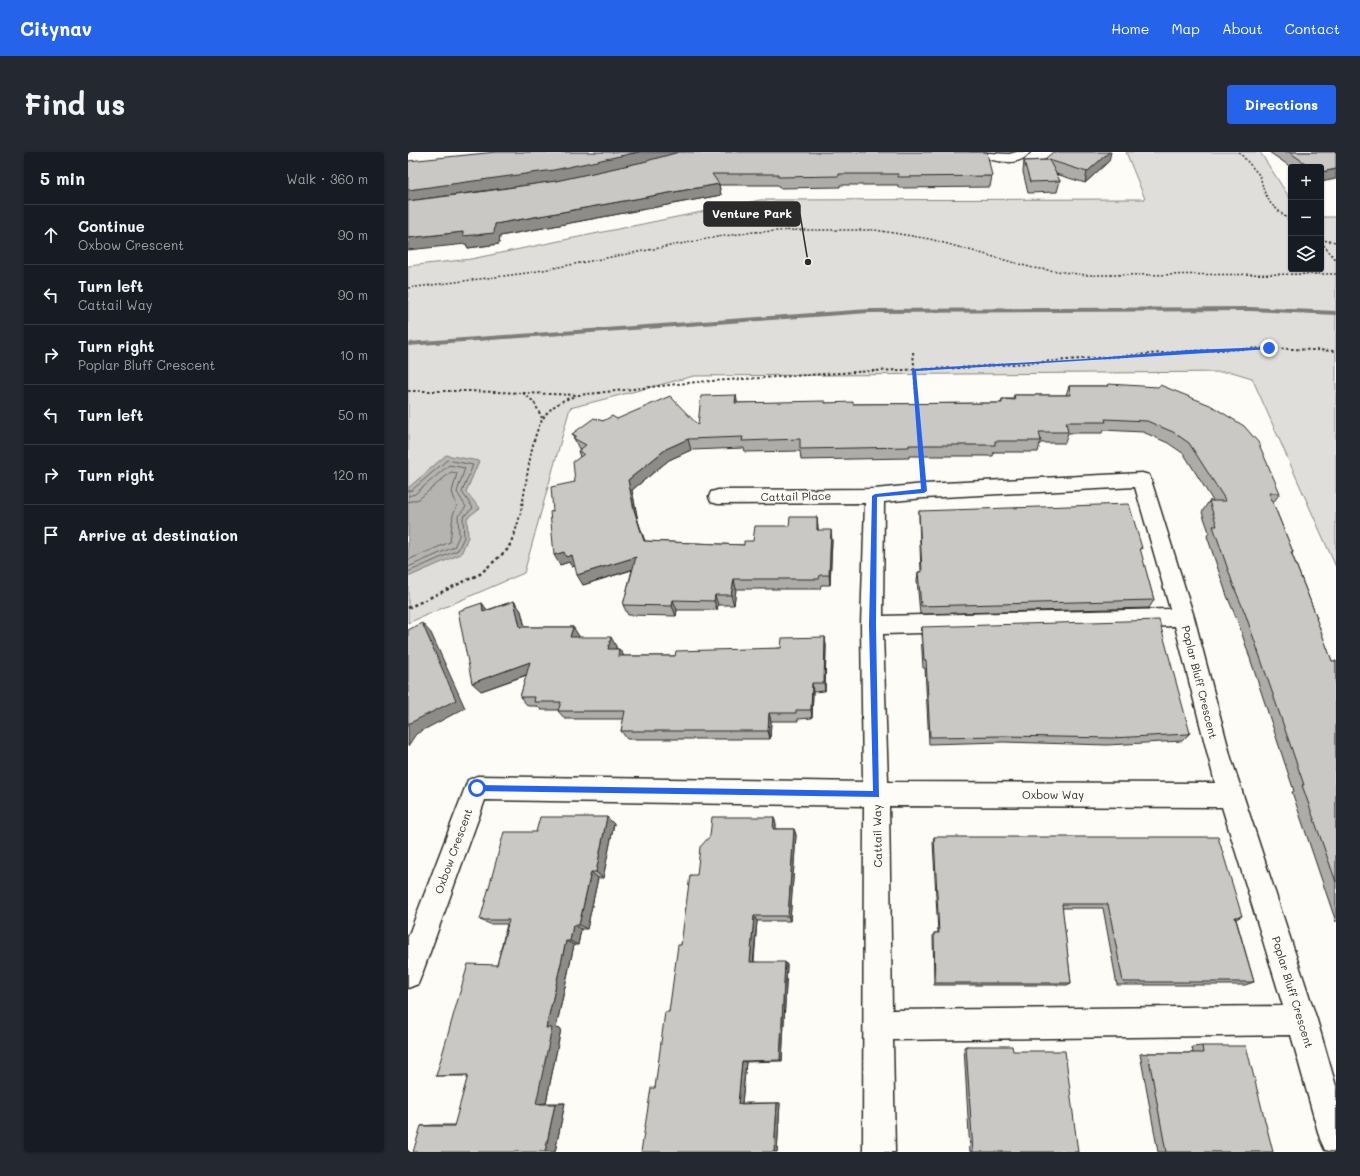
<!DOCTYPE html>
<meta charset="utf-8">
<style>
:root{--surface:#171b24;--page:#242831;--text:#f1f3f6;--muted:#9ea1a6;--line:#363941;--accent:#2563eb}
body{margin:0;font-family:Mali,sans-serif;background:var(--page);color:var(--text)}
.controls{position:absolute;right:12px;top:12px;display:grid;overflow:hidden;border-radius:4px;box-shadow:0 1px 3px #0004}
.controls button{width:36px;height:36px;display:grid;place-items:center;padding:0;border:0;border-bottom:1px solid var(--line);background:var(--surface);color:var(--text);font:20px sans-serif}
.stop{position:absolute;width:12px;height:12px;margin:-9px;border:3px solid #2563eb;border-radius:50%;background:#fff}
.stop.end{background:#2563eb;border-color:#fff;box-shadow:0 1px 4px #0008}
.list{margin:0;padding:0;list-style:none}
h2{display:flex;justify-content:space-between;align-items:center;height:52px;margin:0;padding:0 16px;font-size:17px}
h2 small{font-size:13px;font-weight:400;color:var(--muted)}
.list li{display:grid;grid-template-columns:26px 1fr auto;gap:12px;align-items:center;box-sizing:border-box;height:60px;padding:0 16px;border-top:1px solid var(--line)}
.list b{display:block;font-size:15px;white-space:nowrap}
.list p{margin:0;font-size:13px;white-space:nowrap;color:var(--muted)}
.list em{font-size:13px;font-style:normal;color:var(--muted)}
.icon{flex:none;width:22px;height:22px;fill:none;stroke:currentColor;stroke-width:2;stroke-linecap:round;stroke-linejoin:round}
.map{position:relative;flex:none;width:928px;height:1000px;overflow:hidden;border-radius:4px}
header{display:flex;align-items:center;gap:24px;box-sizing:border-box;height:56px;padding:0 20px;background:var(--accent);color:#fff}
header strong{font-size:19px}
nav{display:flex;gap:22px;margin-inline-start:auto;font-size:14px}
.intro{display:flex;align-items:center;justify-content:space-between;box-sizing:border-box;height:96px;padding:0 24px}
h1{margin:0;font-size:28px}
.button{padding:10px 18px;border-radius:4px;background:var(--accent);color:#fff;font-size:14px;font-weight:700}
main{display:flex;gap:24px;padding:0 24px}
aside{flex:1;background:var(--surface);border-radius:4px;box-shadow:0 1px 3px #0004}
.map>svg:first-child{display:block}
.green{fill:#dfdeda;stroke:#858482}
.water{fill:#b5b4b1;stroke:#7e7d7b}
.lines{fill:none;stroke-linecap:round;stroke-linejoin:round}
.shore{stroke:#626261;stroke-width:1}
.stream{fill:#7e7d7b;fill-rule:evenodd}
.minor-casing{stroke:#2b2b2b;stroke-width:3}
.path-far2{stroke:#2b2b2b;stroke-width:1.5;stroke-dasharray:2 2;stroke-linecap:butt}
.path-far1{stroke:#2b2b2b;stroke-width:2;stroke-dasharray:2.5 2.5;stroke-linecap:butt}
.path{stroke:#2b2b2b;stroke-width:2.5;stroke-dasharray:3 3;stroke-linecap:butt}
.minor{fill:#fdfcf7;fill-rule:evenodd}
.wall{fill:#adaca9;stroke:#2b2b2b;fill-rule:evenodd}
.shaded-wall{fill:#8d8c89;stroke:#2b2b2b}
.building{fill:#c9c8c4;stroke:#2b2b2b}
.route{fill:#2563eb}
.labels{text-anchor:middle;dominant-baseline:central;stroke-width:3;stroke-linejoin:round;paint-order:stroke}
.street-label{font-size:11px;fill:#2b2b2b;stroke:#fdfcf7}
.leader{fill:none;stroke:#2b2b2b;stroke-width:1.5}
.callout-dot{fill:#2b2b2b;stroke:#fdfcf7;stroke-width:1.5}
.callout{fill:#2b2b2b;stroke:#2b2b2b;stroke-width:1.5}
.callout-label{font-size:12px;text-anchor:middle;font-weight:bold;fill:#fff}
</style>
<header>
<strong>Citynav</strong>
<nav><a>Home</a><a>Map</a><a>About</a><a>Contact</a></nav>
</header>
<div class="intro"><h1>Find us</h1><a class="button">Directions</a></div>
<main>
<aside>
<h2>5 min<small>Walk · 360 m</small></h2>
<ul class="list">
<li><svg class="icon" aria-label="ahead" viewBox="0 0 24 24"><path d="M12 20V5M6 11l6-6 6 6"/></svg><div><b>Continue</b><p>Oxbow Crescent</p></div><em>90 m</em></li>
<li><svg class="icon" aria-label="left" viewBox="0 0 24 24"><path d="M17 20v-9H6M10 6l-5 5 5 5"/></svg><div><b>Turn left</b><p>Cattail Way</p></div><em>90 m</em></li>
<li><svg class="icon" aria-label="right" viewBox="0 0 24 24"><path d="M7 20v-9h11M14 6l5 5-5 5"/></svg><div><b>Turn right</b><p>Poplar Bluff Crescent</p></div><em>10 m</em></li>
<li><svg class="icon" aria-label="left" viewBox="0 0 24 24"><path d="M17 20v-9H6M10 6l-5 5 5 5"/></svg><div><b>Turn left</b></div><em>50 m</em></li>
<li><svg class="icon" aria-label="right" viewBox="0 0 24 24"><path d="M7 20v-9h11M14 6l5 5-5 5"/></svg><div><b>Turn right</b></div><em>120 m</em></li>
<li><svg class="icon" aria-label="arrive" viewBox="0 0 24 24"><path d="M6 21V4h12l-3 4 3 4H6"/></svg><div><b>Arrive at destination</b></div></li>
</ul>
</aside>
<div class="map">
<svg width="928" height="1000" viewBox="0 0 928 1000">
<rect width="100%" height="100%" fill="#fdfcf7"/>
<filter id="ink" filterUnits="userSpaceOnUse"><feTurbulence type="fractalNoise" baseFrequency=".025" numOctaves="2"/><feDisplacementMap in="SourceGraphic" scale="8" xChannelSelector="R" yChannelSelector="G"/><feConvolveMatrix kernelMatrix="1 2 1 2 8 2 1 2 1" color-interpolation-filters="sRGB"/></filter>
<g filter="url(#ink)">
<path class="green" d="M718,0H852L883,48V117H913V65H928V415L844,226L824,220L286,224L162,256L116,421L0,471V114L63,107L352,48L737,47Z"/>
<path class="water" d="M38,303L71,309L58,340L72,356L59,366L60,385L53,402L0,425V336Z"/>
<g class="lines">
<path class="shore" d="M0,339L4,338L39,308L65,313L54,340L65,356L55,365L56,385L50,398L0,420
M0,344L7,342L41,313L57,316L49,340L58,355L50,364L51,384L46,395L0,415
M0,350L11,347L43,320L49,321L44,340L49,354L45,363L42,390L0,408"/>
<path class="stream" d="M842,155L928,159V163L842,159L461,161L0,194V190L461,157Z"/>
<defs>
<path id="minor" d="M563,0L601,2L609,0H622C610,18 582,7 565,3Z
M734,321L741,323L743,328L786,465L823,606L909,868L928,934V1000L917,998L912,987L883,883L485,888L487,1000H455L456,654L77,648L14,822L10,832L0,836V785L60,628L69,624L455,630L453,473L457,351L310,352L303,350L301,345L303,340L310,338L467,337L516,332ZM727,335L762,457L475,464L476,350L516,346ZM767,474L807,631L480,630L475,482ZM481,654L814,655L875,854L484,858Z"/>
</defs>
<use href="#minor" class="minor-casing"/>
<path class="path-far2" d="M831,0L852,24L856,39L863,52L883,70
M913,88L928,90
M913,90L928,108
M0,136L119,121L309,85L346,80L391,78H467L522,87L625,116L678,123L928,122"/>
<path class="path-far1" d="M505,200L509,253
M0,239H60L171,243L288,230L464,219L551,216L782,199L861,196L928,199
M115,241L126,250L134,266
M513,302L515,319
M106,382C120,350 118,285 139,261C147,252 157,247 168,244"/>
<path class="path" d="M0,456L72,422L100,397L107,381"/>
<use href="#minor" class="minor"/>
</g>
<path class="wall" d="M861,0H928L913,15H883Z
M637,7L701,9L677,31L648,22L652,29L649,40L620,41L615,20L616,9L636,8Z
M0,9L584,24L582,35L490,36V33H432V35L371,36L370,33H311L313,43L92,84L91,92L60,96L58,92ZM105,35L71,40L40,44Z
M700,232L872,341L865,351L885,400L884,402L909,466L908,467L924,509H928V770L884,640L886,639L830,470L819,444L799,384L801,380L794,360L801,349H805L776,302L760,291L735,280L695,278L694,281H660L657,291H632L630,300H586L585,304H501V306L393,308L392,299L337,300L336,296L283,298L261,308L224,338L230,369L237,389L336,393L345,389L381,374L409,365L410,378L424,388L422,433H413L412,437H328L326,453H310L309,458H269L268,464L220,463L215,453L224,418L175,433L167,414L164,415L161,410L152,413L145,359L167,330L172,305L170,299L172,297H171L164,282L195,269L209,267L290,273L329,251H417L445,252L593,251L594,247H605L606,243H658L661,234H699Z
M511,359L734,396L732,399L746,448L741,456L512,462L509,428L510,420H513L511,367Z
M106,449L113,459L117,475H165L171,485L208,494V497H211L216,504H267L373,496L417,485L418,494L417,539L405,540L404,566L390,567V569H363L362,587H219L213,579L216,567H157L150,559L151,558H133L129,554H120L112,545L119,523L73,539L74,451L79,458Z
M514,475L782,581L774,589L699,593L595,590L521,592L517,516H515L513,482Z
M206,672L195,726H190L179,777H173L170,793H166L148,876L153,877L138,951H157L147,1000L13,974L26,973H47L60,924H28L89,813L99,772H82L72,768L128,680Z
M368,672V677H386L388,683L382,769H349L346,810L379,813L374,909L338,910L334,951H372L369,1000L247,936L261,860L273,793L289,723Z
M526,685L834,764L828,767L846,830L837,833H709L695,756H654L663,831L659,833H526L525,784L526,781H530L525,690Z
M558,894L605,899L670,1000H562L556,895Z
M794,894L865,1000H750L732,902L740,901H785L784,895Z"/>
<path class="shaded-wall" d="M231,0H277L260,5L150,29L0,49V38Z
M701,0H703L701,9L677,31L679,20Z
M928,17V27L913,30V20Z
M311,32L313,43L92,84L91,92L60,96L58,92L0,98V86L55,80L87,72Z
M328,243L330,254L327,251Z
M280,287L283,298L261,308L224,338L230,369L240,400L236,389L226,358L220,328L258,297Z
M409,365L410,375V388L409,378Z
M423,378L424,388L422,433L421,423Z
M156,400L164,403L170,413L164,415L161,410L152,413L146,403Z
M228,405L232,415L175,433L169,423Z
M326,427L328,437L326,453L323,443Z
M307,443L310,453L309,458L306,449Z
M265,448L269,458L268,464L264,454Z
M106,449L113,459L119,484L112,475Z
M74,451L81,461L75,460Z
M14,471L23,481L57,556L8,582L0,594V572Z
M165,475L171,484L168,494L162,485Z
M203,485L208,494L206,506L200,497Z
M417,485L418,494L417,539L416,531Z
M211,497L217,506L210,504Z
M122,510L129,519L73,539L64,531Z
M404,531L405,540L404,566L403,558Z
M361,561L363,569L362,587L360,579Z
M199,665L206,672L195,726L188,720Z
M366,665L368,672L367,683L365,677Z
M386,677L388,683L382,769L380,764Z
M183,720L190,726L179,777L171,773Z
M346,764L349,769L345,813L342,810Z
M165,773L173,777L170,793L162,789Z
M158,789L166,793L148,876L153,877L138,951L128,952L138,876Z
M377,810L379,813L374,909L372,908Z
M334,909L338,910L334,951L330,952Z
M157,951L147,1000H137L147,952Z
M369,951H372L369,1000H366Z"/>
<path class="building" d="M88,0H231L146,18L0,38V9Z
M271,0H579L584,24L490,25V22H431V24L370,25V22H304L311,32L87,72L86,81L55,84V80L0,86V49L71,40L148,29L235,10Z
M645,0H701L679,20L641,8L652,29L622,30L616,9L640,8L637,7Z
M881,0H928V17L913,20V15H903Z
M700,232L750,235L752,233L802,253L836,274L850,290L872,341H861L885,400H883L909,466H908L924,509H928V730L894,633H896L837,461L826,435L805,374H809L801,349H818L781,291L765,280L739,269L697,267L698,270H658L660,280H631L633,289H587V293H501V295L392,297V287L334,289L335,285L280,287L258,297L220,328L226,358L236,389L336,393V389H345L347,374H381L382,365H409V378H423L421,423H412L411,427H326L323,443H307L306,449L265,448L264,454L215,453L228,405L169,423L164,403L158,405L156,400L146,403L142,360L145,359L143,335L167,330L165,310L176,302L170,299L178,293L165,286L168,284L164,282L186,266L195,269L204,264L209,267L262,244L290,273L293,244L328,243L327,251L417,249V251L445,250V252L594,251V247L607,248L606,243H663L661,234H700Z
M721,352L734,396H732L746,448L513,454L510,420H514L511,359Z
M106,449L112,475H165L162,485H203L200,497H211L210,504H267L268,499L373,496L374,486L417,485L416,531H404L403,558H388V561H361L360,579H213L217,559H150L153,550H126L127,545H112L122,510L64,531L50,459L74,451L75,460Z
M751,468L782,581L780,582L704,586L597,584L522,585L518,508H516L514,475Z
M14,471L48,548L0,572V478Z
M132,665H199L188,720H183L171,773H165L162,789H158L138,876H144L128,952H147L137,1000H5L13,974H46L60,923L28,924L60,812L89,813L101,768H72L96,680H128Z
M304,665H366L365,677H386L380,764H346L342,810H377L372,908L334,909L330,952L369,951L366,1000H233L243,936H247L257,860H261L270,793H273L282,723H289L292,695L302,684Z
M526,685H810L834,764L827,765L846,830H715L700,752H654L663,831H527L526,781H531Z
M558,894H604L605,899H657L670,1000H565Z
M794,894H838L865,1000H758L740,901H795Z"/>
</g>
<path class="route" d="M861,195L863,197L508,219L519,339L516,341L469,345L468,473L471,645L66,639V634L69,633L465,639L461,473L464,344L467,342L513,337L504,217L676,207L782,198Z"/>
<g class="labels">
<g class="street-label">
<text transform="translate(388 344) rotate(-1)">Cattail Place</text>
<text transform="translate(792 530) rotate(76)">Poplar Bluff Crescent</text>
<text x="645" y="642">Oxbow Way</text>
<text transform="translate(469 684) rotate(-91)">Cattail Way</text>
<text transform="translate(45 699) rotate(-70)">Oxbow Crescent</text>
<text transform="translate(885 840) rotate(73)">Poplar Bluff Crescent</text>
</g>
</g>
<path class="leader" d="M400 110L392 62"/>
<circle class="callout-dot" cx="400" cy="110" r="4"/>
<rect class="callout" x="296" y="50" width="96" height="24" rx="4"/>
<g class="callout-label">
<text x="344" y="66">Venture Park</text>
</g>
</svg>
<div class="controls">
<button>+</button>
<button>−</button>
<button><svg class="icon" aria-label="layers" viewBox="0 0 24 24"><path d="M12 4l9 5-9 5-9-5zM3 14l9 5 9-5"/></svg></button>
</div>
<div class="stop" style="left:69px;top:636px"></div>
<div class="stop end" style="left:861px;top:196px"></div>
</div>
</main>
